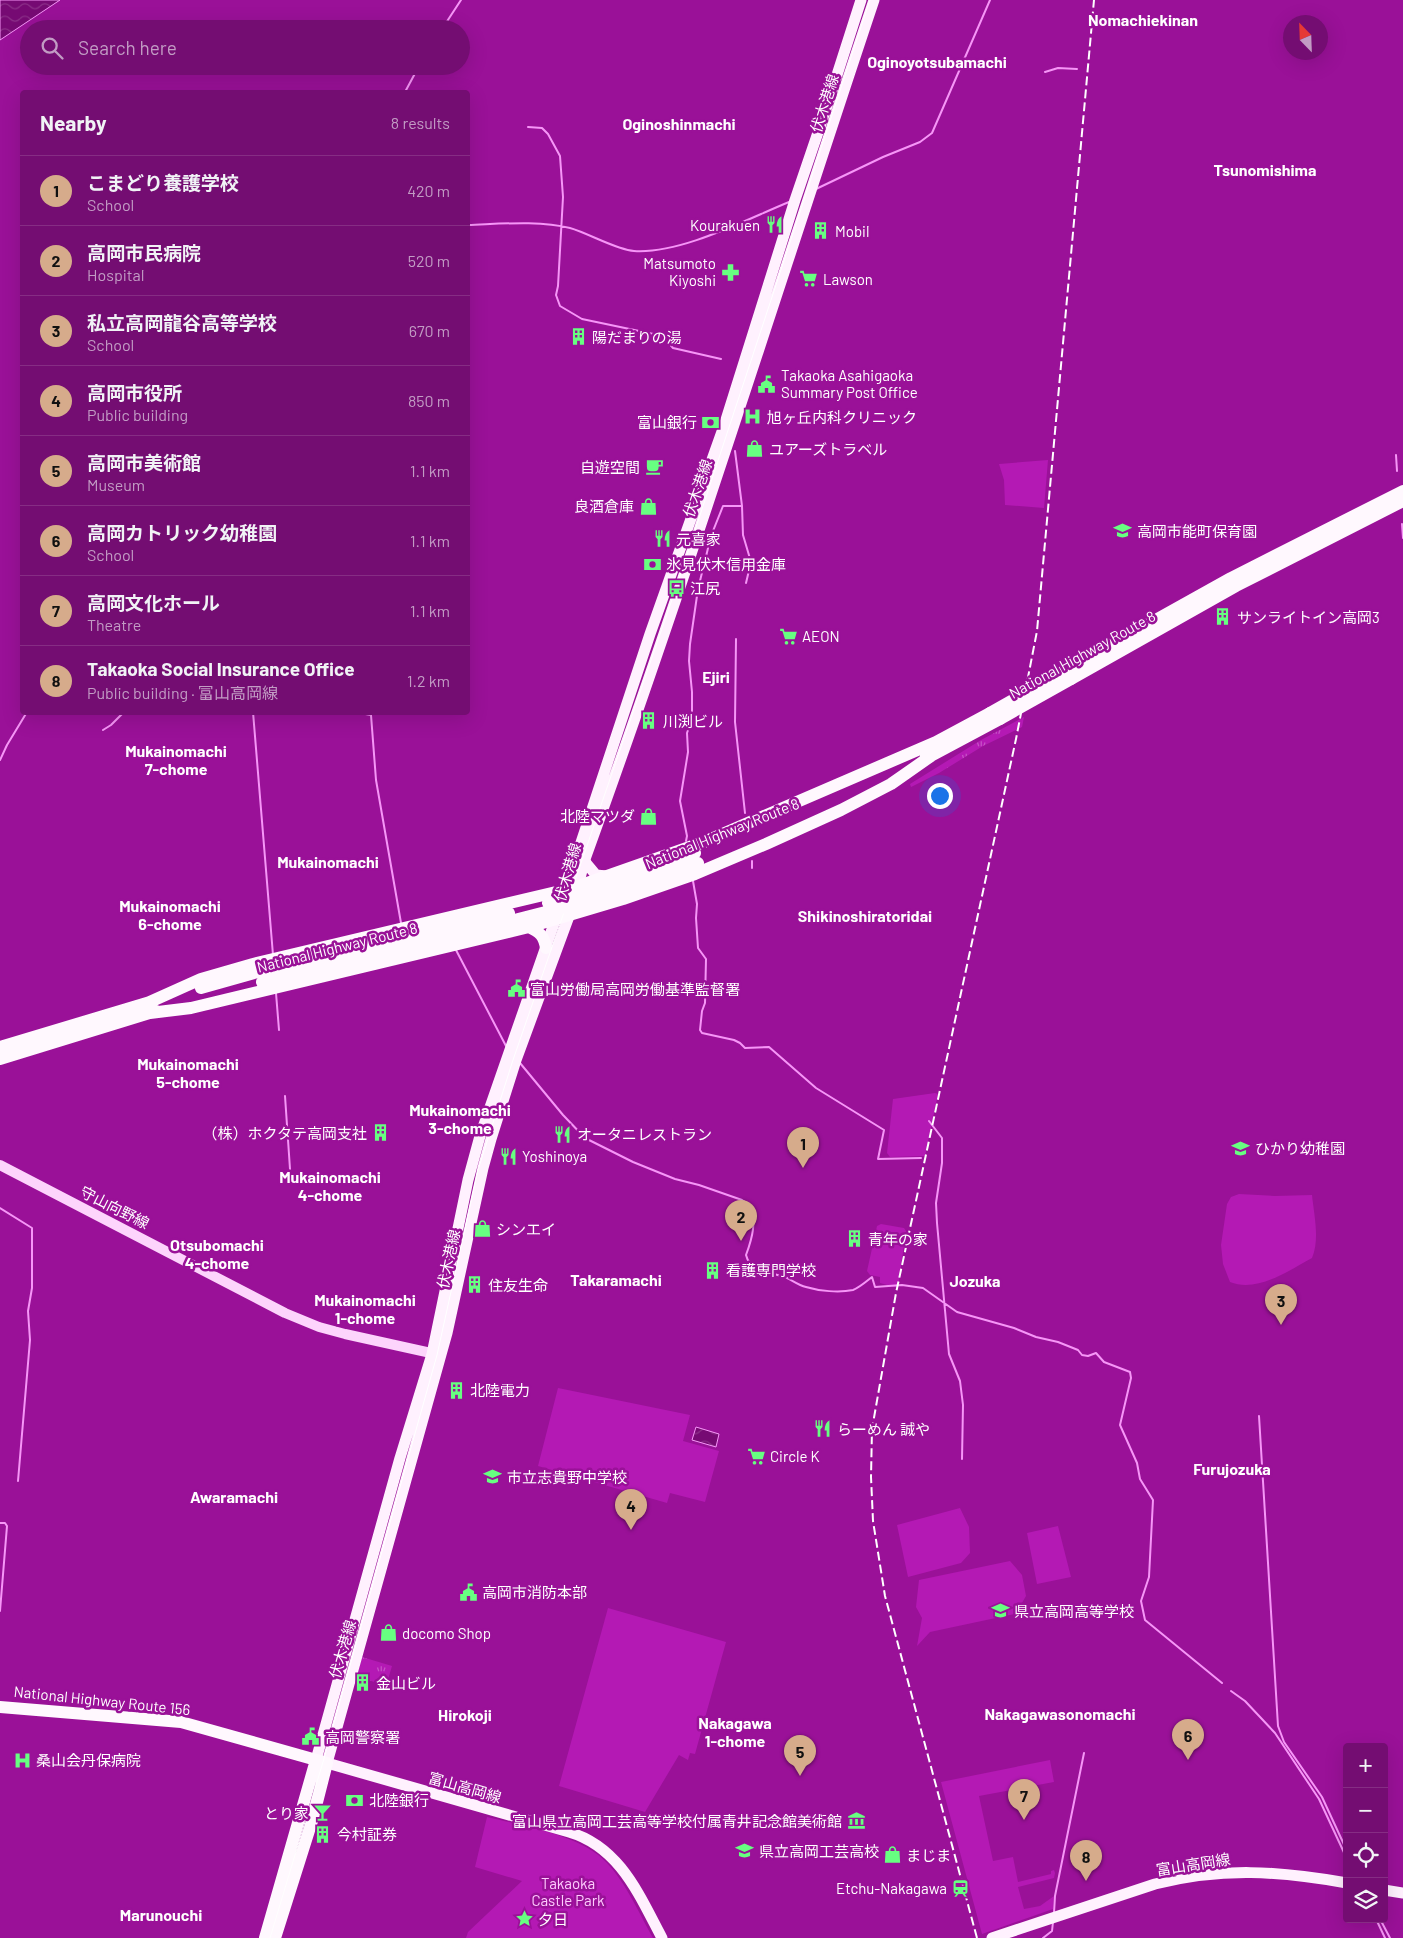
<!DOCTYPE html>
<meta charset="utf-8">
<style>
:root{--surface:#740d72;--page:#7c1b7a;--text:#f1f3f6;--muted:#c29cc4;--line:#862d84;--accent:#d6ab8b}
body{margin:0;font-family:Barlow,"Noto Sans JP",sans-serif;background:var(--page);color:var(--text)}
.controls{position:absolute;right:15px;bottom:15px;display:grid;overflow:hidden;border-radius:5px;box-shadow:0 5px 20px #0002}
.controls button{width:45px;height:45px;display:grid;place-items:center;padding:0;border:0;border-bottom:1px solid var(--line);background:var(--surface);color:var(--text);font:25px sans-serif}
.compass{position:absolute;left:1283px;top:15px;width:45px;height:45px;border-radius:50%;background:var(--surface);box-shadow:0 5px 20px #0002;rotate:337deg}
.you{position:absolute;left:939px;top:795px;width:18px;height:18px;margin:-12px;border:4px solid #fff;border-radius:50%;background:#1a73e8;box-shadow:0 0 0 8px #1a73e833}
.badge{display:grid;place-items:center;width:32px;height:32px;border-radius:50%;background:var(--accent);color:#111;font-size:16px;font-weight:700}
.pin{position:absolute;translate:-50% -41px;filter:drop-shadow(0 1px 2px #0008)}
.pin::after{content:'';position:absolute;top:26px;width:18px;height:15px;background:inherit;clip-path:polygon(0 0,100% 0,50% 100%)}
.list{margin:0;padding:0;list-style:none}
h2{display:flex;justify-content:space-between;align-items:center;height:65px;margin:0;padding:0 20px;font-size:21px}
h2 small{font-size:16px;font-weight:400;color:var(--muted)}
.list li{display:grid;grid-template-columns:32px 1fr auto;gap:15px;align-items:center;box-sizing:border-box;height:70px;padding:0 20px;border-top:1px solid var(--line)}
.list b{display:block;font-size:19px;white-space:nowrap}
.list p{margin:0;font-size:16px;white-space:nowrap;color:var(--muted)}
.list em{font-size:16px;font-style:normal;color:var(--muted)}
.icon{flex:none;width:28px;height:28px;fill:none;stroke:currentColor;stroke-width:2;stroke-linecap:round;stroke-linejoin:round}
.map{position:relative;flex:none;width:1403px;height:1938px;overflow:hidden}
.search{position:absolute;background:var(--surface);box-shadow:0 5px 20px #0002;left:20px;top:20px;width:450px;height:55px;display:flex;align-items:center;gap:12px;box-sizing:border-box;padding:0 18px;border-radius:28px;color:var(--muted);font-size:19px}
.panel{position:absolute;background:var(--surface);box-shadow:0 5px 20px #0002;left:20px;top:90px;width:450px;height:625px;border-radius:5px}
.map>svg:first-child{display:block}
.grass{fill:url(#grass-tufts)}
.park{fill:#b419b4}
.water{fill:url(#water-waves);stroke:#f696f7}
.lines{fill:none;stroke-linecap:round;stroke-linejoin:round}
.stream{stroke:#f696f7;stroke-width:2}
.secondary{stroke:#fdd4fc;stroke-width:10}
.primary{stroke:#fff1fe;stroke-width:11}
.trunk{stroke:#fff8fe;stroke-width:12}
.tram{stroke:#fff;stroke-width:1}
.rail{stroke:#fff;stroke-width:2;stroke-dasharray:9 4;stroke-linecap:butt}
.trunk-bridge{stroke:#fff8fe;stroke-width:12}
.labels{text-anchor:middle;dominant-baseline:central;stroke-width:5;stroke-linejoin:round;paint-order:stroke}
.street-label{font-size:15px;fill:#fff;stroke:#9a1198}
.poi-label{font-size:15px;fill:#fff;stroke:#9a1198;text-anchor:start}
.park-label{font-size:15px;fill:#fecdfe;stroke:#9a1198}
.neighbourhood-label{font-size:16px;font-weight:bold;fill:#fff;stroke:#9a1198}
</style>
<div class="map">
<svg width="1403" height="1938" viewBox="0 0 1403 1938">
<defs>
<pattern id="grass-tufts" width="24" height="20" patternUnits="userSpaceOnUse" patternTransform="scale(1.25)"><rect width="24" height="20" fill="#b419b4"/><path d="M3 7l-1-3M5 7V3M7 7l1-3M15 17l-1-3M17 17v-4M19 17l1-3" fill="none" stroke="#c752c7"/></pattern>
<pattern id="water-waves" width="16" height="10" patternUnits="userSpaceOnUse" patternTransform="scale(1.25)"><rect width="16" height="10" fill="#760a73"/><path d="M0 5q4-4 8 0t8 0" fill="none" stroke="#8b2f88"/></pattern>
</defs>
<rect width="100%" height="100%" fill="#9a1198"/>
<path class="grass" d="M1024,717L1022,727L983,746L939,773L911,787L910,784L981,740Z
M362,1657L392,1666L386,1686L357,1676Z"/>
<path class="park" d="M1048,460L1044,508L1005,505L1004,480L999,464Z
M935,1093L938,1094L925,1156L890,1157L887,1153L893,1099Z
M1239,1194L1275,1196L1312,1195C1314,1215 1320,1239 1312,1258C1288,1271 1257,1293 1230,1282L1223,1264L1221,1245L1227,1204L1231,1197Z
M881,1224L904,1228L906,1231L898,1288L880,1283V1277L870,1275L867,1271L877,1226Z
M558,1388L690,1415L683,1441L719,1451L705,1502L670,1493L667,1503L538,1466Z
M960,1508L969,1527L970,1553L961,1563L908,1577L897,1525Z
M1058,1526L1071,1577L1037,1584L1027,1533Z
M1010,1561L1022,1575L1026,1596L1019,1608V1613L930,1632L917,1646L922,1618L916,1607L919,1580Z
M608,1608L726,1642L695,1754L690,1753L688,1760L679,1755L645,1812L559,1786Z
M1050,1760L1054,1782L979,1796L993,1861L1013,1857L1018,1882L1051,1874V1871L1054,1870L1055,1873L1054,1878L1018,1887L1024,1909L1040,1906L1054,1896L1053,1909L982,1934L941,1782Z
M487,1817C524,1826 581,1835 607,1863C626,1883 640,1915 653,1938H466L468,1932L522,1881L475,1867Z"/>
<path class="water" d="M0,0H60L0,40Z
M696,1427L719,1434L716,1447L692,1440Z"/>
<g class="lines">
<path class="stream" d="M442,29L461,0
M1045,72L1058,68L1077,69
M405,92L419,66
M528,127L542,128L548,134L560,156L563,197L558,286L556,295L560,306L582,319L663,336L673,348L721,359
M816,189L883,157L920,142L932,133L990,0
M468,225C499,224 539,220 570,228C588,233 617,250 634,251C681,254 745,220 789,202
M735,451L742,506L743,535L751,562L746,583
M1396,455L1397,471
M1402,524L1403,538
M736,639L735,722L745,813
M253,712L273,955
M354,712L371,715L376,780L401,923
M103,730L111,725L124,712
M0,760L7,745L27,712
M686,841L687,836L680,801L688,752L687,733L692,719V692L689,661L690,644L698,589L711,536L723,506H742
M752,861V868
M693,881L697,904L696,918L698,948L706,959L705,1003L702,1011L700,1030L702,1033L734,1040L740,1043L745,1048L769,1047L816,1088L884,1130L878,1159L921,1158
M456,950L506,1046
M276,993L279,1030
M520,1063L563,1115L585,1138L633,1162L675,1179L699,1185L742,1200L748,1204C758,1219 752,1239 746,1255C750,1272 771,1272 785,1277C792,1280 798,1285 806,1287C819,1291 839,1293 853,1290C859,1288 867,1281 872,1277L875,1287L902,1285L923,1288L957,1312L1014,1328L1036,1337L1058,1342L1078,1350L1082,1355L1088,1356L1096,1353L1104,1362L1130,1372L1131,1378L1120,1425L1137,1463L1140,1479L1153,1500L1149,1577L1141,1601L1145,1620L1222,1683
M285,1096L290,1169
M929,1121L942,1138V1163L936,1203L937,1223L949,1354L960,1381L963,1405L962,1459
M0,1208L32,1228V1288L28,1311L30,1340L18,1481
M1259,1416L1278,1726L1284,1742L1322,1797L1347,1851
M0,1523H5L7,1526L0,1611
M1231,1691L1245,1701L1275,1733L1319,1799L1347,1859
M1054,1913L1055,1896L1084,1753
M1376,1919L1385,1938
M1380,1919L1390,1938
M1043,1938L1052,1931L1053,1922"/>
<path class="secondary" d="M0,1165L285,1313L319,1327L345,1334L440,1355"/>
<path class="primary" d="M585,859L586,863L596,875L607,876
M576,893L585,859C688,575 778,287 874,0
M563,897L650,634L725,423L795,200L828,103L861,0
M572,908L516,1060L491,1139L483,1168L447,1333L327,1763L569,1832C620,1847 639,1895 662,1938
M316,1760L400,1458L432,1354L468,1180L480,1136L558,912
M1384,1890L1403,1893
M992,1938L1155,1884C1223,1867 1278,1871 1347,1883"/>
<path class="trunk" d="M1066,670L1231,578L1403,491
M1071,679L1236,586L1403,501
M936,742L990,713
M925,759L1000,719
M529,927C540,932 544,936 546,948
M201,988L261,971
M143,1005L201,979L253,964L573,888L704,842L943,739
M150,1013L191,1008L529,927L623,899L695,874L766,844L841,810L891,784L931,756
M0,1047L150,1002
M0,1059L156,1011
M0,1707L181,1722L327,1763L313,1818L275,1938
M265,1938L316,1760"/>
<path class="tram" d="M270,1938L323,1762L437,1355L478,1170L513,1060L676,588L870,0"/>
<path class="rail" d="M977,1938L885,1596L873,1521L871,1477L872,1429L896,1293L1016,739L1037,631L1094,0"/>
<path class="trunk-bridge" d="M990,713L1066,670
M1000,719L1071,679
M548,903L605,887L695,853
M261,971L509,913
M262,982L437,940L604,897L698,863"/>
</g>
<defs>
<symbol id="restaurant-bare" viewBox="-9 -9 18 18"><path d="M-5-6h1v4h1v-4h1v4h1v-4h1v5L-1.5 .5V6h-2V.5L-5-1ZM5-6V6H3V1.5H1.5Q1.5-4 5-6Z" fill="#67ff81" stroke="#9a1198" stroke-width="2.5" paint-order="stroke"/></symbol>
<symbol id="building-bare" viewBox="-9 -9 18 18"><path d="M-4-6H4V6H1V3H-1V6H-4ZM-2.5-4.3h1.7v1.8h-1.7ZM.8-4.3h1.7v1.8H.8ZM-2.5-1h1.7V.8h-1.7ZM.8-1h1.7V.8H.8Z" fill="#67ff81" stroke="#9a1198" stroke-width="2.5" paint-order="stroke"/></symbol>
<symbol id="pharmacy-bare" viewBox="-9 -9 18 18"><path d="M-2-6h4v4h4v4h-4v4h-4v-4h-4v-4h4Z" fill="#67ff81" stroke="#9a1198" stroke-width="2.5" paint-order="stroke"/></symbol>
<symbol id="supermarket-bare" viewBox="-9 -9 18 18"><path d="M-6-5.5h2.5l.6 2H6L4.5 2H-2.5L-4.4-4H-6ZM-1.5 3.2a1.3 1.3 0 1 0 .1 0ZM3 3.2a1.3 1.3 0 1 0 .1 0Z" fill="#67ff81" stroke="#9a1198" stroke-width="2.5" paint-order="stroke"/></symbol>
<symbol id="civic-bare" viewBox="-9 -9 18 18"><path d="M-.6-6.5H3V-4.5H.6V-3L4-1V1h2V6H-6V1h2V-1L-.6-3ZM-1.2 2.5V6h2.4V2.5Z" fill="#67ff81" stroke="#9a1198" stroke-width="2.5" paint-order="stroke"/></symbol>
<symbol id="hospital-bare" viewBox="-9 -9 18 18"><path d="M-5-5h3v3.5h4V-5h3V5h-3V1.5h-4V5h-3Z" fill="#67ff81" stroke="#9a1198" stroke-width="2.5" paint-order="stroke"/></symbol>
<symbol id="bank-bare" viewBox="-9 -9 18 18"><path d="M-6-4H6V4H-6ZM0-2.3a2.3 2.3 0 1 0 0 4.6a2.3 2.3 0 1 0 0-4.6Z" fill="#67ff81" stroke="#9a1198" stroke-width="2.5" paint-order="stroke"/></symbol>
<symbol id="shop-bare" viewBox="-9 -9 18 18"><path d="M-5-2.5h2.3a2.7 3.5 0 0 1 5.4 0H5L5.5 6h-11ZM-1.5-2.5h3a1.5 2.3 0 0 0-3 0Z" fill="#67ff81" stroke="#9a1198" stroke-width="2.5" paint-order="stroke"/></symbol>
<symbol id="cafe-bare" viewBox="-9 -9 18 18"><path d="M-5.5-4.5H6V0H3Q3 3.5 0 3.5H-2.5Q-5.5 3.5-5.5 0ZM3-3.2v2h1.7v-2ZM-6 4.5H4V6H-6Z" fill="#67ff81" stroke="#9a1198" stroke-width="2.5" paint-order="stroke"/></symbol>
<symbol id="school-bare" viewBox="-9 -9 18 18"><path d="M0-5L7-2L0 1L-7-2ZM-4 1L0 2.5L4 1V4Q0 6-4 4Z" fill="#67ff81" stroke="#9a1198" stroke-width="2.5" paint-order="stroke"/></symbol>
<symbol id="bus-bare" viewBox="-9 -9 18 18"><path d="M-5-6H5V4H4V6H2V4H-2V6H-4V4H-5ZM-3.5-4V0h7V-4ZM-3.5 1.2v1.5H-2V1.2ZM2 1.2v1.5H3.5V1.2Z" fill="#67ff81" stroke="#9a1198" stroke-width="2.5" paint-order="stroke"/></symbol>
<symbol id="bar-bare" viewBox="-9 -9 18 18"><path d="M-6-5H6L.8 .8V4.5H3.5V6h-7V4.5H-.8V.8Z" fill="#67ff81" stroke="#9a1198" stroke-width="2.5" paint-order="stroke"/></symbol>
<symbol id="museum-bare" viewBox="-9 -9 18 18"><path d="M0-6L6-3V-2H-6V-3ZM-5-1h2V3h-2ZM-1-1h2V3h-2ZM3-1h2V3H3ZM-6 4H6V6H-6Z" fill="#67ff81" stroke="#9a1198" stroke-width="2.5" paint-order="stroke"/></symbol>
<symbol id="station-bare" viewBox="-9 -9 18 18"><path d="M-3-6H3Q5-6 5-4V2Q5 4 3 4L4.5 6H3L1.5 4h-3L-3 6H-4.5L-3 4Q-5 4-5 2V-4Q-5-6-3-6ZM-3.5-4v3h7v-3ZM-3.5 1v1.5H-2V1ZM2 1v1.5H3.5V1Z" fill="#67ff81" stroke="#9a1198" stroke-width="2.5" paint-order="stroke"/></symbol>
<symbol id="sight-bare" viewBox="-9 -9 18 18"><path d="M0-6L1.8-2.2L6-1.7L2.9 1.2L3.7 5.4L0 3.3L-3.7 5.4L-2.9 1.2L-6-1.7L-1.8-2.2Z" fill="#67ff81" stroke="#9a1198" stroke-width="2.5" paint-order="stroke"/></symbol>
</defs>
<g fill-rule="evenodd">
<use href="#restaurant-bare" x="762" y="212" width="25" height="25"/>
<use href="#building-bare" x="808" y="218" width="25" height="25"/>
<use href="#pharmacy-bare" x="718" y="260" width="25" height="25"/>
<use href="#supermarket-bare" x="796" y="266" width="25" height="25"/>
<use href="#building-bare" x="566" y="324" width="25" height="25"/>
<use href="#civic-bare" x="754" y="372" width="25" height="25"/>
<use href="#hospital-bare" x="740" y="404" width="25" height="25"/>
<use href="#bank-bare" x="698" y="410" width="25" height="25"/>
<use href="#shop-bare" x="742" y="436" width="25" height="25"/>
<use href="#cafe-bare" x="642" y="454" width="25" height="25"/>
<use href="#shop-bare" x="636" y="494" width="25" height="25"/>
<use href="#school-bare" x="1110" y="518" width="25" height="25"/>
<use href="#restaurant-bare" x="650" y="526" width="25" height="25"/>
<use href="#bank-bare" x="640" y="552" width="25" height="25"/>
<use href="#bus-bare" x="664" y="576" width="25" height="25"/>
<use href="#building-bare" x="1210" y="604" width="25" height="25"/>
<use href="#supermarket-bare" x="776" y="624" width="25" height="25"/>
<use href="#building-bare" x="636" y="708" width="25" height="25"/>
<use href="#shop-bare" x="636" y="804" width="25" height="25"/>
<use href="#civic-bare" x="504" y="976" width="25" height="25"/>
<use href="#building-bare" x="368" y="1120" width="25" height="25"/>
<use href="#restaurant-bare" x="550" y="1122" width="25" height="25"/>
<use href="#school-bare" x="1228" y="1136" width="25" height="25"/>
<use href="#restaurant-bare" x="496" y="1144" width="25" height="25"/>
<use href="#shop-bare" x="470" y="1216" width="25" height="25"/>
<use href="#building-bare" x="842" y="1226" width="25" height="25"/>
<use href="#building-bare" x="700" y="1258" width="25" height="25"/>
<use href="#building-bare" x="462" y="1272" width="25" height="25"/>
<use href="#building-bare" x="444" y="1378" width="25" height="25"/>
<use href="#restaurant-bare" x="810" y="1416" width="25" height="25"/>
<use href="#supermarket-bare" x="744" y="1444" width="25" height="25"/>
<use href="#school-bare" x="480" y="1464" width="25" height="25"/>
<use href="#civic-bare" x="456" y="1580" width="25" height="25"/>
<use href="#school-bare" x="988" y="1598" width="25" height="25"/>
<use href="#shop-bare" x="376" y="1620" width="25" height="25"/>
<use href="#building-bare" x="350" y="1670" width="25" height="25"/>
<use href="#civic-bare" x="298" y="1724" width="25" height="25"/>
<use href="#hospital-bare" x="10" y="1748" width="25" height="25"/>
<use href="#bank-bare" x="342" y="1788" width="25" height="25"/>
<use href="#bar-bare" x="310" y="1800" width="25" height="25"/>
<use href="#museum-bare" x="844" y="1808" width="25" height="25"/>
<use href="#building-bare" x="310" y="1822" width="25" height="25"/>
<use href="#school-bare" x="732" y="1838" width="25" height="25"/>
<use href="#shop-bare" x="880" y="1842" width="25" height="25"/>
<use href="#station-bare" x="948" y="1876" width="25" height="25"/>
<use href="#sight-bare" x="512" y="1906" width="25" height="25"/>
</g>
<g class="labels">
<g class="street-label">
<text transform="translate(824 103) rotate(-72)">伏木港線</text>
<text transform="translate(697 488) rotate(-71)">伏木港線</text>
<text transform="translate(1082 654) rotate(-29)">National Highway Route 8</text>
<text transform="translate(722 833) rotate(-22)">National Highway Route 8</text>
<text transform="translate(567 872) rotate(-74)">伏木港線</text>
<text transform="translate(337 947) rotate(-14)">National Highway Route 8</text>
<text transform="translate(115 1207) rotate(27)">守山向野線</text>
<text transform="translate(448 1259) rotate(-78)">伏木港線</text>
<text transform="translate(342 1649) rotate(-74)">伏木港線</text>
<text transform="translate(102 1700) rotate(6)">National Highway Route 156</text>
<text transform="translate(465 1787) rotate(16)">富山高岡線</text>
<text transform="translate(1193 1864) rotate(-9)">富山高岡線</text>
</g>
<g class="poi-label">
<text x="760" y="225" text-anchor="end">Kourakuen</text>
<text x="835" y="231">Mobil</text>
<text x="716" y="263" text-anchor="end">Matsumoto<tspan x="716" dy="17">Kiyoshi</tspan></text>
<text x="823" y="279">Lawson</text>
<text x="592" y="337">陽だまりの湯</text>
<text x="781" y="375">Takaoka Asahigaoka<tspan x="781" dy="17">Summary Post Office</tspan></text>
<text x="767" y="417">旭ヶ丘内科クリニック</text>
<text x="697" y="422" text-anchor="end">富山銀行</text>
<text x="769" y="449">ユアーズトラベル</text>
<text x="640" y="467" text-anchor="end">自遊空間</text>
<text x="634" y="506" text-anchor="end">良酒倉庫</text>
<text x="1137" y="531">高岡市能町保育園</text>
<text x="676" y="539">元喜家</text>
<text x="666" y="564">氷見伏木信用金庫</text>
<text x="690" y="588">江尻</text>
<text x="1237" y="617">サンライトイン高岡3</text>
<text x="802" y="636">AEON</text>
<text x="663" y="721">川渕ビル</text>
<text x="635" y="816" text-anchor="end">北陸マツダ</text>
<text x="530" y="989">富山労働局高岡労働基準監督署</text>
<text x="367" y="1133" text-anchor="end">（株）ホクタテ高岡支社</text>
<text x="577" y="1134">オータニレストラン</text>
<text x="1255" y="1148">ひかり幼稚園</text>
<text x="522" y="1156">Yoshinoya</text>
<text x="496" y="1229">シンエイ</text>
<text x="868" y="1239">青年の家</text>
<text x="726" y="1270">看護専門学校</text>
<text x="488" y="1285">住友生命</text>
<text x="470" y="1390">北陸電力</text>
<text x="837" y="1429">らーめん 誠や</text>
<text x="770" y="1456">Circle K</text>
<text x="507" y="1477">市立志貴野中学校</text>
<text x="482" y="1592">高岡市消防本部</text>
<text x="1014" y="1611">県立高岡高等学校</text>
<text x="402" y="1633">docomo Shop</text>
<text x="376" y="1683">金山ビル</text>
<text x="325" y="1737">高岡警察署</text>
<text x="36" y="1760">桑山会丹保病院</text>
<text x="369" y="1800">北陸銀行</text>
<text x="309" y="1813" text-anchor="end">とり家</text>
<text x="842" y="1821" text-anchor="end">富山県立高岡工芸高等学校付属青井記念館美術館</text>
<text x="337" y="1834">今村証券</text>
<text x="759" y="1851">県立高岡工芸高校</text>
<text x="906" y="1855">まじま</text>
<text x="947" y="1888" text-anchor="end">Etchu-Nakagawa</text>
<text x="538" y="1919">夕日</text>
</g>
<g class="park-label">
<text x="568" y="1883">Takaoka<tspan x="568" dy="17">Castle Park</tspan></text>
</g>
<g class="neighbourhood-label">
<text x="1143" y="19">Nomachiekinan</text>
<text x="937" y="61">Oginoyotsubamachi</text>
<text x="679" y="123">Oginoshinmachi</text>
<text x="1265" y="169">Tsunomishima</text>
<text x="716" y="676">Ejiri</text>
<text x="176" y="750">Mukainomachi<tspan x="176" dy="18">7-chome</tspan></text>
<text x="328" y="861">Mukainomachi</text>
<text x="170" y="905">Mukainomachi<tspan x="170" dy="18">6-chome</tspan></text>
<text x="865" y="915">Shikinoshiratoridai</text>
<text x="188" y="1063">Mukainomachi<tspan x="188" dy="18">5-chome</tspan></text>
<text x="460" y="1109">Mukainomachi<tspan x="460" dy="18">3-chome</tspan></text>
<text x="330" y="1176">Mukainomachi<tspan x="330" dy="18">4-chome</tspan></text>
<text x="217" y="1244">Otsubomachi<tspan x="217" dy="18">4-chome</tspan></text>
<text x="616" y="1279">Takaramachi</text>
<text x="975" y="1280">Jozuka</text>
<text x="365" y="1299">Mukainomachi<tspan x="365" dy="18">1-chome</tspan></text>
<text x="1232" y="1468">Furujozuka</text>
<text x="234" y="1496">Awaramachi</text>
<text x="1060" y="1713">Nakagawasonomachi</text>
<text x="465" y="1714">Hirokoji</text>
<text x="735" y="1722">Nakagawa<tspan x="735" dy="18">1-chome</tspan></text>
<text x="161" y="1914">Marunouchi</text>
</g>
</g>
</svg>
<div class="controls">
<button>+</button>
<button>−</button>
<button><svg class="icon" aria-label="locate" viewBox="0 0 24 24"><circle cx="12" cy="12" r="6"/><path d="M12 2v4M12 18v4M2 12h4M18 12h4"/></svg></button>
<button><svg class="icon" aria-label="layers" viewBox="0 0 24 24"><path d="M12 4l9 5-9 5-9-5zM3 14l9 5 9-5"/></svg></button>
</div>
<svg class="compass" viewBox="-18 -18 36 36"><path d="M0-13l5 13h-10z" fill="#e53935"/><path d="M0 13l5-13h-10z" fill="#c29cc4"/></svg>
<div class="you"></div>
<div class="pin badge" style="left:803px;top:1168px">1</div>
<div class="pin badge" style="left:741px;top:1241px">2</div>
<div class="pin badge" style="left:1281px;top:1325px">3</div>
<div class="pin badge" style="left:631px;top:1530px">4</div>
<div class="pin badge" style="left:800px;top:1776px">5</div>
<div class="pin badge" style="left:1188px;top:1760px">6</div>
<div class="pin badge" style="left:1024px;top:1820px">7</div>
<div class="pin badge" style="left:1086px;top:1881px">8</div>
<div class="search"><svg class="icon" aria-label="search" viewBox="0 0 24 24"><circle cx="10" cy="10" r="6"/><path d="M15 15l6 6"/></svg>Search here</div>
<section class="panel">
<h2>Nearby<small>8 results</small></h2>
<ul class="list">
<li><span class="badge">1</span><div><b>こまどり養護学校</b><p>School</p></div><em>420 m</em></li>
<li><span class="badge">2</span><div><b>高岡市民病院</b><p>Hospital</p></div><em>520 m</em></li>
<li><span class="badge">3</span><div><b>私立高岡龍谷高等学校</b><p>School</p></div><em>670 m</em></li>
<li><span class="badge">4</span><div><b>高岡市役所</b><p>Public building</p></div><em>850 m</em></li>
<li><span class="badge">5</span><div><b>高岡市美術館</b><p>Museum</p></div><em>1.1 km</em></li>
<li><span class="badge">6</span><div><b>高岡カトリック幼稚園</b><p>School</p></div><em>1.1 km</em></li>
<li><span class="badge">7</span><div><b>高岡文化ホール</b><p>Theatre</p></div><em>1.1 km</em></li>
<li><span class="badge">8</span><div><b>Takaoka Social Insurance Office</b><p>Public building · 富山高岡線</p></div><em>1.2 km</em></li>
</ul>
</section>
</div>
